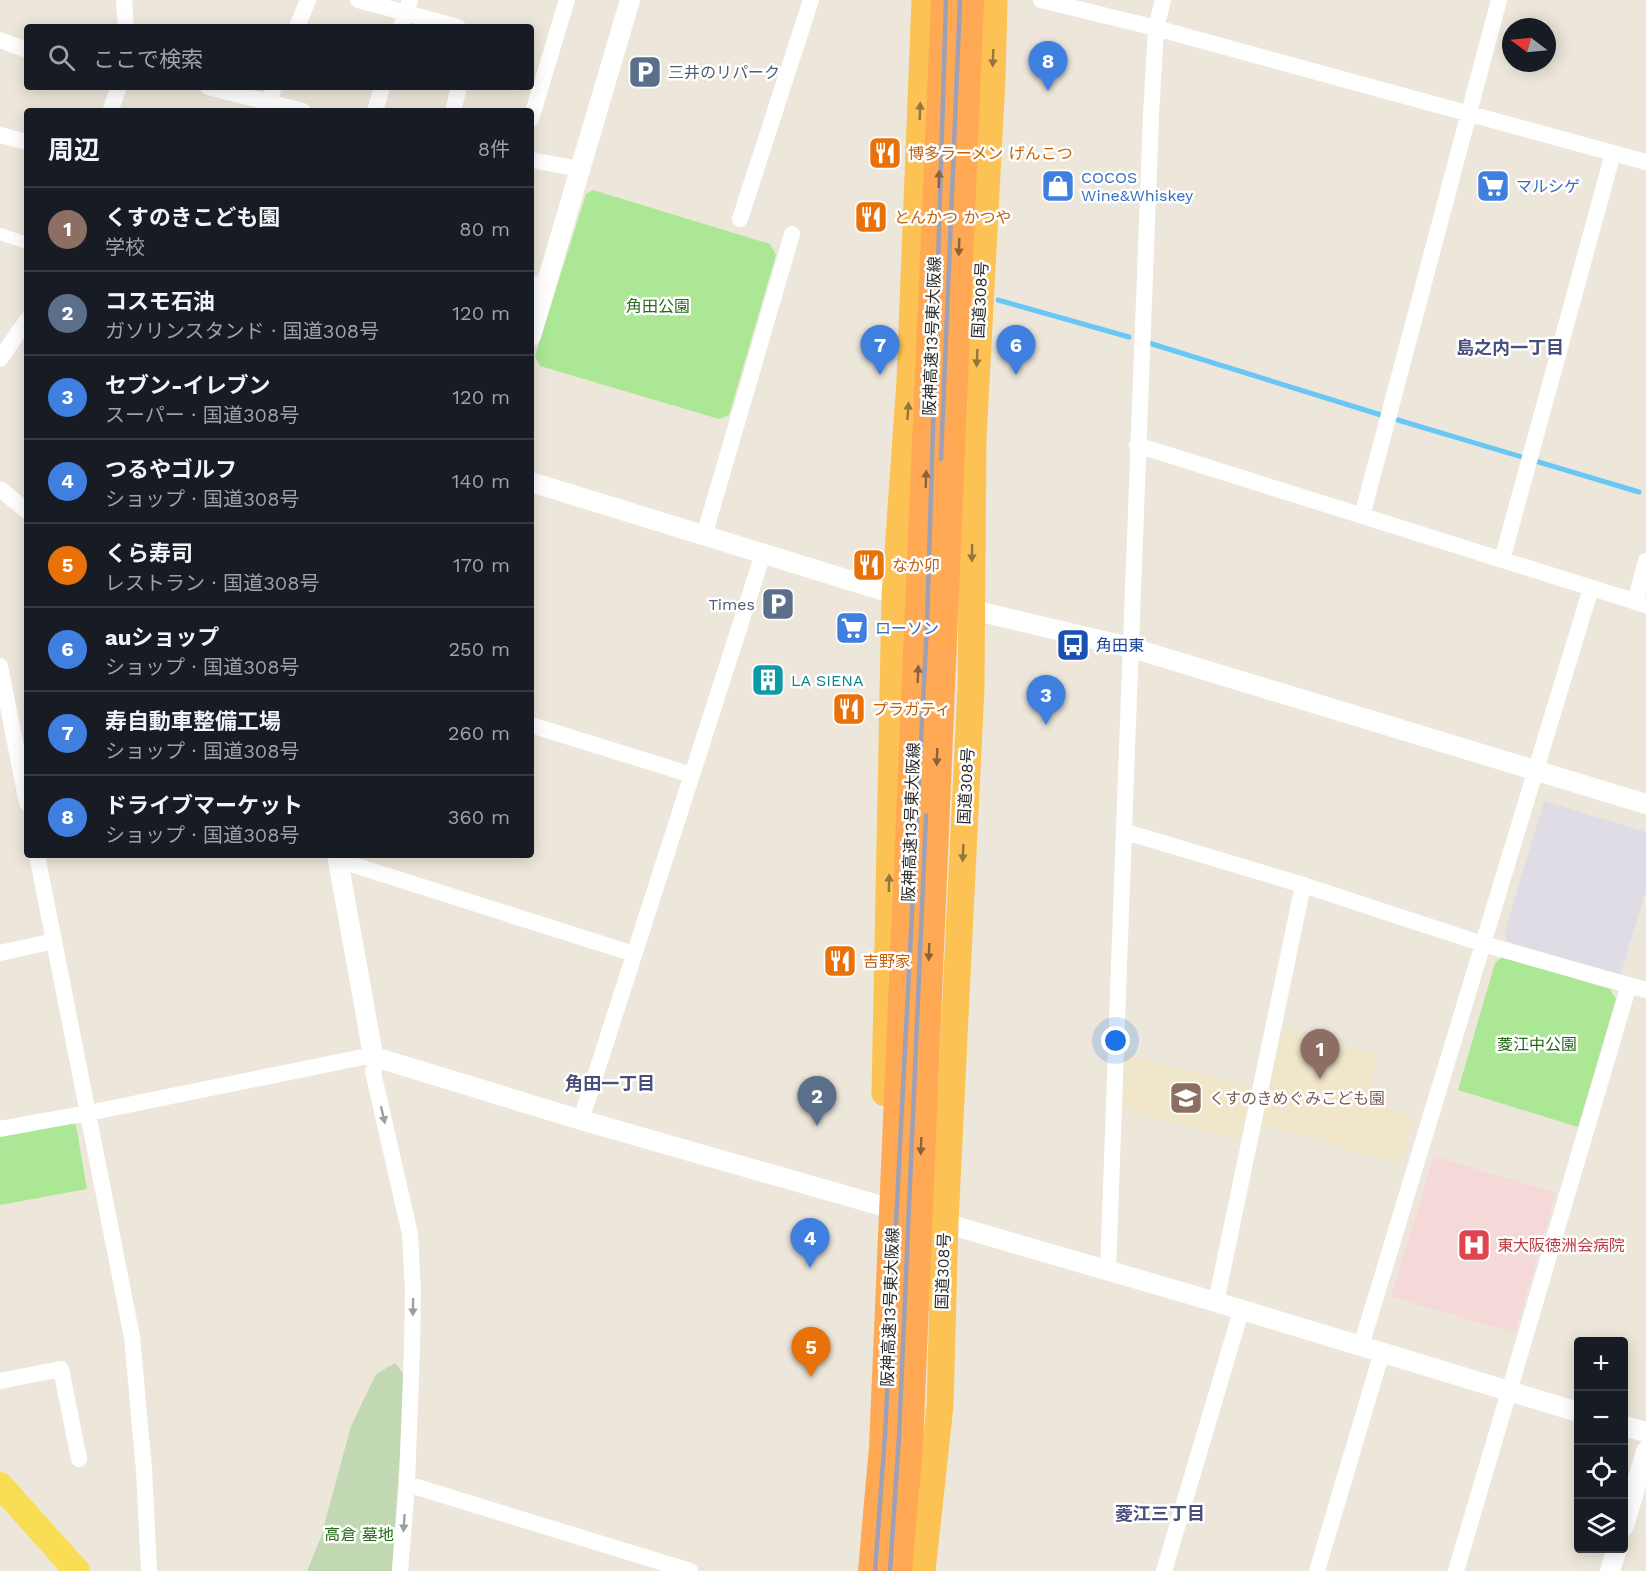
<!DOCTYPE html>
<html lang="ja">
<meta charset="utf-8">
<style>
:root{--surface:#171b24;--page:#242831;--text:#f1f3f6;--muted:#9ea1a6;--line:#363941;--accent:#364fff}
body{margin:0;font-family:"Work Sans","Noto Sans JP",sans-serif;background:var(--page);color:var(--text)}
.controls{position:absolute;right:18px;bottom:18px;display:grid;overflow:hidden;border-radius:6px;box-shadow:0 3px 15px #0003}
.controls button{width:54px;height:54px;display:grid;place-items:center;padding:0;border:0;border-bottom:2px solid var(--line);background:var(--surface);color:var(--text);font:30px sans-serif}
.compass{position:absolute;left:1502px;top:18px;width:54px;height:54px;border-radius:50%;background:var(--surface);box-shadow:0 3px 15px #0003;rotate:286deg}
.you{position:absolute;left:1116px;top:1041px;width:21px;height:21px;margin:-15px;border:4px solid #fff;border-radius:50%;background:#1a73e8;box-shadow:0 0 0 9px #1a73e833}
.badge{display:grid;place-items:center;width:39px;height:39px;border-radius:50%;background:var(--accent);color:#fff;font-size:20px;font-weight:700}
.pin{position:absolute;translate:-50% -50px;filter:drop-shadow(0 2px 3px #0008)}
.pin::after{content:'';position:absolute;top:32px;width:21px;height:18px;background:inherit;clip-path:polygon(0 0,100% 0,50% 100%)}
.list{margin:0;padding:0;list-style:none}
h2{display:flex;justify-content:space-between;align-items:center;height:78px;margin:0;padding:0 24px;font-size:26px}
h2 small{font-size:20px;font-weight:400;color:var(--muted)}
.list li{display:grid;grid-template-columns:39px 1fr auto;gap:18px;align-items:center;box-sizing:border-box;height:84px;padding:0 24px;border-top:2px solid var(--line)}
.list b{display:block;font-size:22px;white-space:nowrap}
.list p{margin:0;font-size:20px;white-space:nowrap;color:var(--muted)}
.list em{font-size:20px;font-style:normal;color:var(--muted)}
.icon{flex:none;width:33px;height:33px;fill:none;stroke:currentColor;stroke-width:2;stroke-linecap:round;stroke-linejoin:round}
.map{position:relative;flex:none;width:1646px;height:1571px;overflow:hidden}
.search{position:absolute;background:var(--surface);box-shadow:0 3px 15px #0003;left:24px;top:24px;width:510px;height:66px;display:flex;align-items:center;gap:15px;box-sizing:border-box;padding:0 21px;border-radius:6px;color:var(--muted);font-size:22px}
.panel{position:absolute;background:var(--surface);box-shadow:0 3px 15px #0003;left:24px;top:108px;width:510px;height:750px;border-radius:6px}
.map>svg:first-child{display:block}
.industrial{fill:#dfdce5}
.education{fill:#f0e6ca}
.medical{fill:#f4d9d8}
.green{fill:#abe795}
.cemetery{fill:#c2d8b2}
.lines{fill:none;stroke-linecap:round;stroke-linejoin:round}
.stream{stroke:#68c7f5;stroke-width:5}
.pedestrian{stroke:#fff;stroke-width:12}
.minor{stroke:#fff;stroke-width:16}
.tertiary{stroke:#fff;stroke-width:20}
.primary{stroke:#f8dd55;stroke-width:26}
.trunk{stroke:#fcc354;stroke-width:27}
.motorway{stroke:#ffa954;stroke-width:30}
.rail{stroke:#9ea0b6;stroke-width:4.5}
.oneway{fill:#93763f}
.oneway2{fill:#8a633d}
.oneway3{fill:#9f9f9f}
.labels{text-anchor:middle;dominant-baseline:central;stroke-width:5;stroke-linejoin:round;paint-order:stroke}
.service-label{font-size:16px;fill:#4e5e75;stroke:#fff;text-anchor:start}
.food-label{font-size:16px;fill:#c56008;stroke:#fff;text-anchor:start}
.shop-label{font-size:16px;fill:#366cbe;stroke:#fff;text-anchor:start}
.street-label{font-size:16px;fill:#2a2a2a;stroke:#fff}
.park-label{font-size:16px;fill:#226b16;stroke:#fff}
.transit-label{font-size:16px;fill:#164399;stroke:#fff;text-anchor:start}
.culture-label{font-size:16px;fill:#0d838f;stroke:#fff;text-anchor:start}
.education-label{font-size:16px;fill:#785e54;stroke:#fff;text-anchor:start}
.health-label{font-size:16px;fill:#be3a42;stroke:#fff;text-anchor:start}
.neighbourhood-label{font-size:18px;font-weight:bold;fill:#484e7d;stroke:#fff}
</style>
<div class="map">
<svg width="1646" height="1571" viewBox="0 0 1646 1571">
<rect width="100%" height="100%" fill="#ede7db"/>
<path class="industrial" d="M1544,801L1646,832V890L1620,976L1507,941L1504,934Z"/>
<path class="education" d="M1285,1027L1378,1055L1364,1102L1415,1118L1400,1165L1257,1122Z
M1123,1053L1254,1089L1239,1140L1119,1107Z"/>
<path class="medical" d="M1434,1156L1556,1193L1515,1333L1391,1297Z"/>
<path class="green" d="M593,190L770,244L776,255L729,415L719,419L540,366L535,356L586,194Z
M1502,957L1610,989L1616,999L1578,1127L1458,1090L1495,963Z
M69,1122L76,1125L87,1189L0,1205V1134Z"/>
<path class="cemetery" d="M395,1363L405,1376L392,1571H307L321,1537L351,1426L376,1374Z"/>
<g class="lines">
<path class="stream" d="M998,300L1129,337
M1149,343L1381,415
M1398,420L1639,492"/>
<path class="pedestrian" d="M0,234L27,243"/>
<path class="minor" d="M124,0L126,27
M358,0L458,27
M1041,0L1156,28L1646,162
M297,27L308,0
M401,27L410,0
M0,40L27,50
M208,87L303,111
M268,102L274,87
M110,111L119,87
M375,111L382,87
M453,111L459,87
M531,119L567,0
M0,135L27,142
M531,160L580,169
M740,219L811,0
M531,283L545,288
M0,359L27,320
M1137,445L1646,605
M0,489L27,511
M1362,516L1499,0
M704,536L792,234
M1502,560L1613,153
M1635,602L1646,561
M0,666L27,803
M531,725L692,775
M1126,832L1303,885L1483,944L1646,990
M37,855L132,1337L144,1470L149,1571
M337,855L338,860L634,954
M0,953L54,941
M378,1058L373,1072L410,1234L413,1292L412,1349L407,1484L400,1571
M581,1120L763,554
M0,1129L88,1113L373,1055
M1108,1271C1123,886 1134,501 1151,116L1156,28L1163,0
M1216,1302L1303,885
M1361,1346L1591,588
M0,1381L61,1369L79,1459
M407,1484L690,1571
M1164,1571L1241,1311
M1317,1571L1382,1352
M1456,1571L1629,985"/>
<path class="tertiary" d="M531,336L630,0
M531,482L907,598
M960,607L1129,647L1646,804
M343,855L338,860L373,1055L378,1058L581,1120L903,1212
M934,1220L1216,1302L1578,1412
M1624,1426L1646,1432
M1624,1526L1646,1451
M1610,1571L1617,1548"/>
<path class="primary" d="M0,1485L77,1571"/>
<path class="trunk" d="M885,1093L895,595L910,380L925,0
M922,1571L940,1406L945,1223L971,688L973,439L992,79L994,0"/>
<path class="motorway" d="M873,1571L884,1447L946,0
M897,1571L908,1446L969,0"/>
<path class="rail" d="M941,459L960,0
M875,1571L885,1435L927,624L946,0
M890,1571L899,1436L926,815"/>
</g>
<defs><path id="oneway-solid" d="M-6-.8H1V-3.2L6.5 0L1 3.2V.8H-6Z" transform="scale(1.5)"/></defs>
<g class="oneway">
<use href="#oneway-solid" transform="translate(993 58) rotate(92)"/>
<use href="#oneway-solid" transform="translate(920 111) rotate(-88)"/>
<use href="#oneway-solid" transform="translate(977 358) rotate(93)"/>
<use href="#oneway-solid" transform="translate(908 411) rotate(-86)"/>
<use href="#oneway-solid" transform="translate(972 553) rotate(91)"/>
<use href="#oneway-solid" transform="translate(963 853) rotate(93)"/>
<use href="#oneway-solid" transform="translate(889 883) rotate(-89)"/>
</g>
<g class="oneway2">
<use href="#oneway-solid" transform="translate(939 179) rotate(-88)"/>
<use href="#oneway-solid" transform="translate(959 247) rotate(92)"/>
<use href="#oneway-solid" transform="translate(926 479) rotate(-88)"/>
<use href="#oneway-solid" transform="translate(918 674) rotate(-88)"/>
<use href="#oneway-solid" transform="translate(937 757) rotate(92)"/>
<use href="#oneway-solid" transform="translate(929 952) rotate(92)"/>
<use href="#oneway-solid" transform="translate(921 1146) rotate(92)"/>
</g>
<g class="oneway3">
<use href="#oneway-solid" transform="translate(383 1115) rotate(77)"/>
<use href="#oneway-solid" transform="translate(413 1307) rotate(91)"/>
<use href="#oneway-solid" transform="translate(404 1523) rotate(94)"/>
</g>
<defs>
<symbol id="parking-square" viewBox="-11 -11 22 22"><rect x="-9" y="-9" width="18" height="18" rx="4" fill="#5c6f8a" stroke="#fff"/><path d="M-3.5-5.5H1a3.5 3.5 0 0 1 0 7H-1V5.5H-3.5ZM-1-3.4V-.6H.8a1.4 1.4 0 0 0 0-2.8Z" fill="#fff"/></symbol>
<symbol id="restaurant-square" viewBox="-11 -11 22 22"><rect x="-9" y="-9" width="18" height="18" rx="4" fill="#e8710a" stroke="#fff"/><path d="M-5-6h1v4h1v-4h1v4h1v-4h1v5L-1.5 .5V6h-2V.5L-5-1ZM5-6V6H3V1.5H1.5Q1.5-4 5-6Z" fill="#fff"/></symbol>
<symbol id="shop-square" viewBox="-11 -11 22 22"><rect x="-9" y="-9" width="18" height="18" rx="4" fill="#3f7fe0" stroke="#fff"/><path d="M-5-2.5h2.3a2.7 3.5 0 0 1 5.4 0H5L5.5 6h-11ZM-1.5-2.5h3a1.5 2.3 0 0 0-3 0Z" fill="#fff"/></symbol>
<symbol id="supermarket-square" viewBox="-11 -11 22 22"><rect x="-9" y="-9" width="18" height="18" rx="4" fill="#3f7fe0" stroke="#fff"/><path d="M-6-5.5h2.5l.6 2H6L4.5 2H-2.5L-4.4-4H-6ZM-1.5 3.2a1.3 1.3 0 1 0 .1 0ZM3 3.2a1.3 1.3 0 1 0 .1 0Z" fill="#fff"/></symbol>
<symbol id="bus-square" viewBox="-11 -11 22 22"><rect x="-9" y="-9" width="18" height="18" rx="4" fill="#1a4fb4" stroke="#fff"/><path d="M-5-6H5V4H4V6H2V4H-2V6H-4V4H-5ZM-3.5-4V0h7V-4ZM-3.5 1.2v1.5H-2V1.2ZM2 1.2v1.5H3.5V1.2Z" fill="#fff"/></symbol>
<symbol id="building-square" viewBox="-11 -11 22 22"><rect x="-9" y="-9" width="18" height="18" rx="4" fill="#0f9aa8" stroke="#fff"/><path d="M-4-6H4V6H1V3H-1V6H-4ZM-2.5-4.3h1.7v1.8h-1.7ZM.8-4.3h1.7v1.8H.8ZM-2.5-1h1.7V.8h-1.7ZM.8-1h1.7V.8H.8Z" fill="#fff"/></symbol>
<symbol id="school-square" viewBox="-11 -11 22 22"><rect x="-9" y="-9" width="18" height="18" rx="4" fill="#8d6e63" stroke="#fff"/><path d="M0-5L7-2L0 1L-7-2ZM-4 1L0 2.5L4 1V4Q0 6-4 4Z" fill="#fff"/></symbol>
<symbol id="hospital-square" viewBox="-11 -11 22 22"><rect x="-9" y="-9" width="18" height="18" rx="4" fill="#e0444e" stroke="#fff"/><path d="M-5-5h3v3.5h4V-5h3V5h-3V1.5h-4V5h-3Z" fill="#fff"/></symbol>
</defs>
<g fill-rule="evenodd">
<use href="#parking-square" x="626" y="53" width="38" height="38"/>
<use href="#restaurant-square" x="866" y="134" width="38" height="38"/>
<use href="#shop-square" x="1039" y="167" width="38" height="38"/>
<use href="#supermarket-square" x="1474" y="167" width="38" height="38"/>
<use href="#restaurant-square" x="852" y="198" width="38" height="38"/>
<use href="#restaurant-square" x="850" y="546" width="38" height="38"/>
<use href="#parking-square" x="759" y="585" width="38" height="38"/>
<use href="#supermarket-square" x="833" y="609" width="38" height="38"/>
<use href="#bus-square" x="1054" y="626" width="38" height="38"/>
<use href="#building-square" x="749" y="661" width="38" height="38"/>
<use href="#restaurant-square" x="830" y="690" width="38" height="38"/>
<use href="#restaurant-square" x="821" y="942" width="38" height="38"/>
<use href="#school-square" x="1167" y="1079" width="38" height="38"/>
<use href="#hospital-square" x="1455" y="1226" width="38" height="38"/>
</g>
<g class="labels">
<g class="service-label">
<text x="668" y="72">三井のリパーク</text>
<text x="755" y="604" text-anchor="end">Times</text>
</g>
<g class="food-label">
<text x="908" y="153">博多ラーメン げんこつ</text>
<text x="894" y="217">とんかつ かつや</text>
<text x="892" y="565">なか卯</text>
<text x="872" y="709">プラガティ</text>
<text x="863" y="961">吉野家</text>
</g>
<g class="shop-label">
<text x="1081" y="177">COCOS<tspan x="1081" dy="18">Wine&amp;Whiskey</tspan></text>
<text x="1516" y="186">マルシゲ</text>
<text x="875" y="628">ローソン</text>
</g>
<g class="street-label">
<text transform="translate(980 300) rotate(-87)">国道308号</text>
<text transform="translate(932 336) rotate(-88)">阪神高速13号東大阪線</text>
<text transform="translate(966 786) rotate(-87)">国道308号</text>
<text transform="translate(911 822) rotate(-88)">阪神高速13号東大阪線</text>
<text transform="translate(943 1271) rotate(-88)">国道308号</text>
<text transform="translate(890 1307) rotate(-88)">阪神高速13号東大阪線</text>
</g>
<g class="park-label">
<text x="658" y="306">角田公園</text>
<text x="1537" y="1044">菱江中公園</text>
<text x="359" y="1534">高倉 墓地</text>
</g>
<g class="transit-label">
<text x="1096" y="645">角田東</text>
</g>
<g class="culture-label">
<text x="791" y="680">LA SIENA</text>
</g>
<g class="education-label">
<text x="1209" y="1098">くすのきめぐみこども園</text>
</g>
<g class="health-label">
<text x="1497" y="1245">東大阪徳洲会病院</text>
</g>
<g class="neighbourhood-label">
<text x="1510" y="347">島之内一丁目</text>
<text x="610" y="1083">角田一丁目</text>
<text x="1160" y="1513">菱江三丁目</text>
</g>
</g>
</svg>
<div class="controls">
<button>+</button>
<button>−</button>
<button><svg class="icon" aria-label="locate" viewBox="0 0 24 24"><circle cx="12" cy="12" r="6"/><path d="M12 2v4M12 18v4M2 12h4M18 12h4"/></svg></button>
<button><svg class="icon" aria-label="layers" viewBox="0 0 24 24"><path d="M12 4l9 5-9 5-9-5zM3 14l9 5 9-5"/></svg></button>
</div>
<svg class="compass" viewBox="-18 -18 36 36"><path d="M0-13l5 13h-10z" fill="#e53935"/><path d="M0 13l5-13h-10z" fill="#9ea1a6"/></svg>
<div class="you"></div>
<div class="pin badge" style="left:1320px;top:1079px;background:#8d6e63">1</div>
<div class="pin badge" style="left:817px;top:1126px;background:#5c6f8a">2</div>
<div class="pin badge" style="left:1046px;top:725px;background:#3f7fe0">3</div>
<div class="pin badge" style="left:810px;top:1268px;background:#3f7fe0">4</div>
<div class="pin badge" style="left:811px;top:1377px;background:#e8710a">5</div>
<div class="pin badge" style="left:1016px;top:375px;background:#3f7fe0">6</div>
<div class="pin badge" style="left:880px;top:375px;background:#3f7fe0">7</div>
<div class="pin badge" style="left:1048px;top:91px;background:#3f7fe0">8</div>
<div class="search"><svg class="icon" aria-label="search" viewBox="0 0 24 24"><circle cx="10" cy="10" r="6"/><path d="M15 15l6 6"/></svg>ここで検索</div>
<section class="panel">
<h2>周辺<small>8件</small></h2>
<ul class="list">
<li><span class="badge" style="background:#8d6e63">1</span><div><b>くすのきこども園</b><p>学校</p></div><em>80 m</em></li>
<li><span class="badge" style="background:#5c6f8a">2</span><div><b>コスモ石油</b><p>ガソリンスタンド · 国道308号</p></div><em>120 m</em></li>
<li><span class="badge" style="background:#3f7fe0">3</span><div><b>セブン-イレブン</b><p>スーパー · 国道308号</p></div><em>120 m</em></li>
<li><span class="badge" style="background:#3f7fe0">4</span><div><b>つるやゴルフ</b><p>ショップ · 国道308号</p></div><em>140 m</em></li>
<li><span class="badge" style="background:#e8710a">5</span><div><b>くら寿司</b><p>レストラン · 国道308号</p></div><em>170 m</em></li>
<li><span class="badge" style="background:#3f7fe0">6</span><div><b>auショップ</b><p>ショップ · 国道308号</p></div><em>250 m</em></li>
<li><span class="badge" style="background:#3f7fe0">7</span><div><b>寿自動車整備工場</b><p>ショップ · 国道308号</p></div><em>260 m</em></li>
<li><span class="badge" style="background:#3f7fe0">8</span><div><b>ドライブマーケット</b><p>ショップ · 国道308号</p></div><em>360 m</em></li>
</ul>
</section>
</div>
